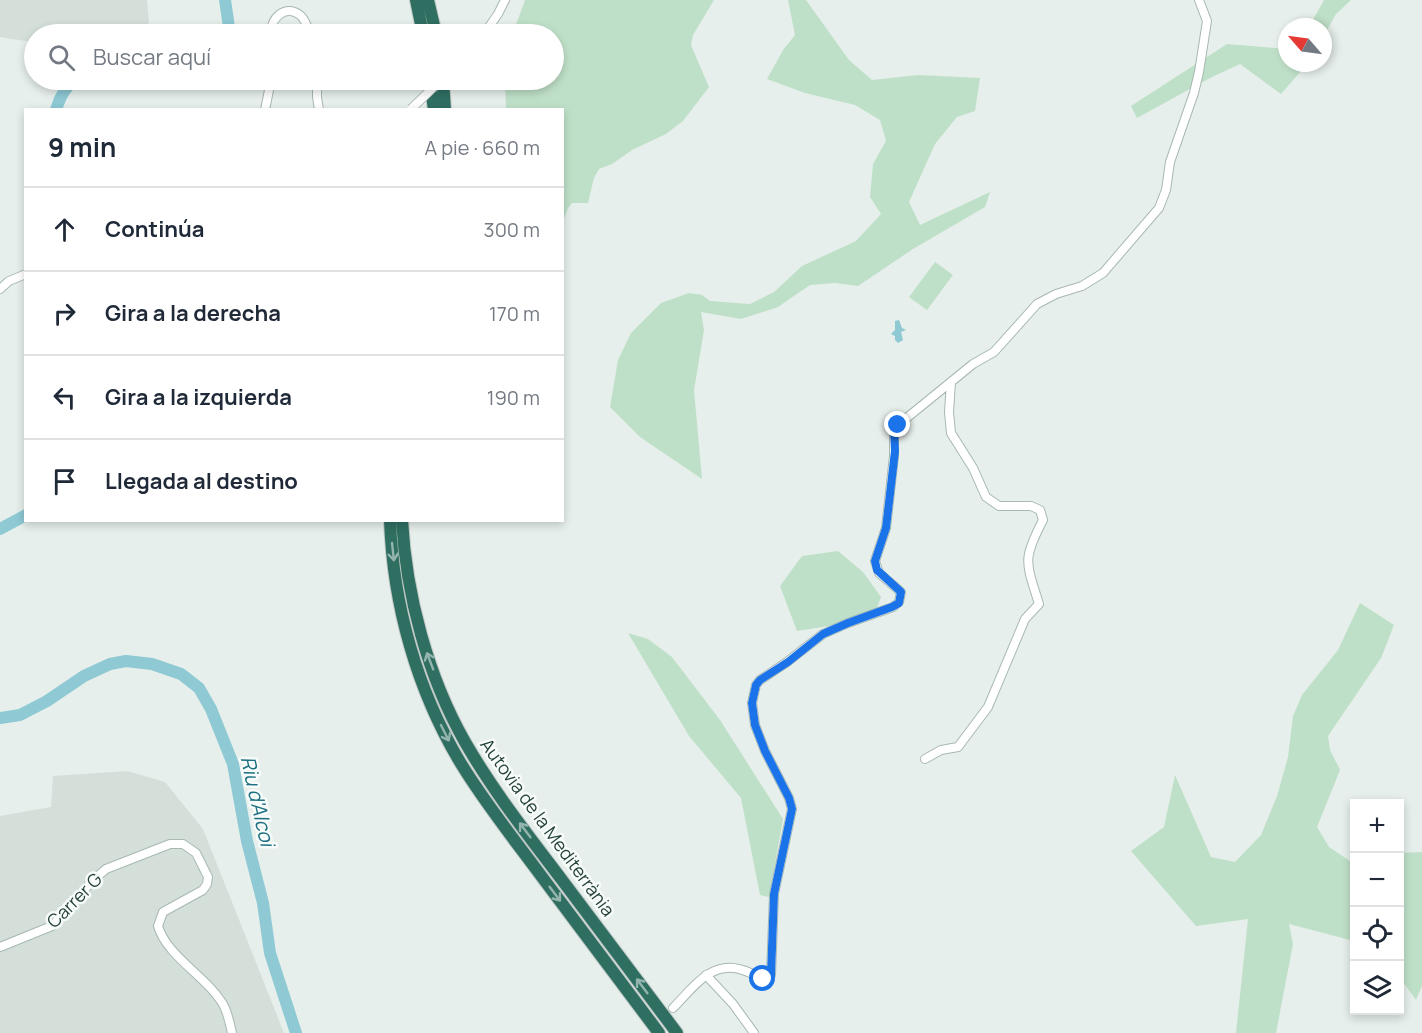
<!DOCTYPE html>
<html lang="es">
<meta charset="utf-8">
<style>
:root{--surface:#fff;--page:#f6f6f7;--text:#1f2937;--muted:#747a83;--line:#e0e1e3}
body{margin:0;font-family:Manrope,sans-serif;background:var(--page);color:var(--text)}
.controls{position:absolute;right:18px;bottom:18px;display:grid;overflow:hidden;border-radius:0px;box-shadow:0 3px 9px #0003}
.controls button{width:54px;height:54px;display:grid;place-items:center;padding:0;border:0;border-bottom:2px solid var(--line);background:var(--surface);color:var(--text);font:30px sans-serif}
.compass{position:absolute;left:1278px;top:18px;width:54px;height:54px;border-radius:50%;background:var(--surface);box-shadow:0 3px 9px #0003;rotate:298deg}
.stop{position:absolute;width:18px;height:18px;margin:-14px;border:4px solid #1a73e8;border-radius:50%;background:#fff}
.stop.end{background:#1a73e8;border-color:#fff;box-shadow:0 2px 6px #0008}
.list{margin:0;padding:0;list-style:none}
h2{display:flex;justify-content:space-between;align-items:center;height:78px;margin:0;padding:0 24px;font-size:26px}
h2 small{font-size:20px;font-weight:400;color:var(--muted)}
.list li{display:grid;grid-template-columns:39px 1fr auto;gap:18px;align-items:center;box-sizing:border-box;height:84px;padding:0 24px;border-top:2px solid var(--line)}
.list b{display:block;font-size:22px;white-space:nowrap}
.list em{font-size:20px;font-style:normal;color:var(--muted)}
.icon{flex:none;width:33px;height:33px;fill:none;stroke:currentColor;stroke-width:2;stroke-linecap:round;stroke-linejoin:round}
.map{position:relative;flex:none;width:1422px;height:1033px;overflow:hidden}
.search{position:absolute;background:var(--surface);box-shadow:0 3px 9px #0003;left:24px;top:24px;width:540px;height:66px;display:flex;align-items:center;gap:15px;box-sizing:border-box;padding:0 21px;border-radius:33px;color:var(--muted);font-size:22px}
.panel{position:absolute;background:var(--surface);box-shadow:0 3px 9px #0003;left:24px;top:108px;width:540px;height:414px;border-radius:0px}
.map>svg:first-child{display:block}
.built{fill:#d4dfda}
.green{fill:#bfe0c8}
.water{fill:#8ec9d4}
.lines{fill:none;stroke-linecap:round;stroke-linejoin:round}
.river{stroke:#8ec9d4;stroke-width:12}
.minor-casing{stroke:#a8b8b2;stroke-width:10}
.highway-casing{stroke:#c2cac8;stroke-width:14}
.minor{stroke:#fff;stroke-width:8}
.highway{stroke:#2f6f62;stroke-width:12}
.minor-bridge-casing{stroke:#a8b8b2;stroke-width:10;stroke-linecap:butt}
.minor-bridge{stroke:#fff;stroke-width:8}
.oneway{stroke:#93b5ae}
.route{stroke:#1a73e8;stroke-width:8}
.labels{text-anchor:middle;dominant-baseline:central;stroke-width:5;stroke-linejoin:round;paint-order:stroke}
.street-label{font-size:18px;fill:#24423a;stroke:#f7fbf9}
.water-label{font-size:20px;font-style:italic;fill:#1c6f80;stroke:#f7fbf9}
</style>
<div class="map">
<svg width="1422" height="1033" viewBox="0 0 1422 1033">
<rect width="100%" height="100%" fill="#e6efeb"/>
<path class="built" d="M0,0H147L149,23L125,34H34V42L11,39L0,37Z
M127,771L165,782L203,829L284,1033H0V816L51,807L53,776Z"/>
<path class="green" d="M525,0H714L693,35L691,45L709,87L683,121L666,134L632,150L612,164L599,169L594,178L588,203H572L568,208L563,222L562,110L506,109L505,80H554V34H509L517,22Z
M788,0H806L849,60L872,80L918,75L980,78L975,111L957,117L935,144L909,202L920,225L990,192L985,207L913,249L858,286L835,283L810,285L778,307L741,319L701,312L704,330L694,390L702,479L640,437L610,407L618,360L631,333L661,303L689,293L702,295L710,301L750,304L774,292L802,266L856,241L881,214L870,197L873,164L886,141L880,120L855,105L805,93L767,79L783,50L795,35Z
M1324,0H1351L1336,14L1323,37V27H1309Z
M1227,44L1287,49V63H1308L1281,94L1240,64L1210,78L1137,118L1131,106Z
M935,262L953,275L927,310L909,297Z
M838,551L863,572L881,597L873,619L797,631L780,586L802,556Z
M1360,603L1394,625L1381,658L1328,736L1330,750L1340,770L1317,827L1329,847L1350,861L1354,857V941L1289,924L1293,944L1276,1033H1236L1248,919L1196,926L1131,851L1164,827L1175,775L1211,857L1235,862L1261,835L1277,796L1288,757L1293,716L1302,695L1338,650Z
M628,633L648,639L672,657L720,720L783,819L769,897L760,895L741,798L689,736Z
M1422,852V986L1416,1000L1400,978V853Z"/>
<path class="water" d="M899,320L902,328L906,330L901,332L903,340L898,343L895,340V336L891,334L895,330V321Z"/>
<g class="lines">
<path class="river" d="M225,0L230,34
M56,110C60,97 65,86 77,80
M0,529L26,515
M0,718L20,715L47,701L84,676L110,664L126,661L152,664L181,674L199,688L211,709L233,764L247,841L263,903L270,953L296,1033"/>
<defs>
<path id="minor" d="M271,34C270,18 286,3 301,16C306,21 308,28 310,34
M484,34L498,14L505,0
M317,80V97L319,110
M265,110L271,80
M0,289L9,281L26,274
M925,759L941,750L958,747L988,707L1025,619L1039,604C1026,562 1022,560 1043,520L1040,510L1031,506H999L986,497L973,468L951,433L949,412L951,382
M0,947L52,926L92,881L106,869L170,844H183L196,853L208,877L207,884L203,890L163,912L158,926C167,957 208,977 224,1006C228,1014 230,1024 232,1033
M706,975L733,1004L754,1033
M673,1008C691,990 710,961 739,969C749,971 757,977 766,980L771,975L774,894L792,809L789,798L765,751L755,725L752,703L756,685L760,680L787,662L823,634L848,623L893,607L899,602L901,592L879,573L875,561L886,528L894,456V435L898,425L973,364L994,352L1037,304L1056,294L1082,286L1103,273L1159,208L1166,190L1170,162L1194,93L1199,72L1207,21L1199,0"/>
<path id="highway" d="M416,0L423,34
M428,0L436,34
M430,80L434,110
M443,80L445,110
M390,520C393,605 417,690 460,762C484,802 514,839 542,877C581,929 620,981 659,1033
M402,520C406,595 428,677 465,742C493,791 528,835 562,880C600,931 639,982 677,1033"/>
</defs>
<use href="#minor" class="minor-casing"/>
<use href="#highway" class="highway-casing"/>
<use href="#minor" class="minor"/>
<use href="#highway" class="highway"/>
<defs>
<path id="minor-bridge" d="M411,109L441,80"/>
</defs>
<use href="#minor-bridge" class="minor-bridge-casing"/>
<use href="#minor-bridge" class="minor-bridge"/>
</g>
<defs><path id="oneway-shaft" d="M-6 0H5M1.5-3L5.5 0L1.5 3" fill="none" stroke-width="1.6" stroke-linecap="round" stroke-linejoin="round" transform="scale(1.5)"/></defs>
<g class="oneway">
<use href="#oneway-shaft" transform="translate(393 552) rotate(84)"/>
<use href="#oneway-shaft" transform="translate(430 661) rotate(-111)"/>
<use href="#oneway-shaft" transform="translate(445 733) rotate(63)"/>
<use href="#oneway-shaft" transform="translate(525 830) rotate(-127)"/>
<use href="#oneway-shaft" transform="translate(555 894) rotate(53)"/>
<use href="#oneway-shaft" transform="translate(642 986) rotate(-127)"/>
</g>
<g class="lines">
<path class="route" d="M763,979H769L771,975L774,894L792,809L789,798L765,751L755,725L752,703L756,685L760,680L788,662L823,634L848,623L892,607L899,603L901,592L877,570L875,561L886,528L895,451L894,431L898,425"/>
</g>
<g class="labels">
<g class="street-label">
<text transform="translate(548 827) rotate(54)">Autovia de la Mediterrània</text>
<text transform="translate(74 900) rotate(-45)">Carrer G</text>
</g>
<g class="water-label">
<text transform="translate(258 801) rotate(77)">Riu d'Alcoi</text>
</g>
</g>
</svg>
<div class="controls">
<button>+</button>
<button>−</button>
<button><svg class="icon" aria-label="locate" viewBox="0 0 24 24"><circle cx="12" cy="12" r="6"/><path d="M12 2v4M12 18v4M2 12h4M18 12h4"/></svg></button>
<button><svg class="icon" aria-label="layers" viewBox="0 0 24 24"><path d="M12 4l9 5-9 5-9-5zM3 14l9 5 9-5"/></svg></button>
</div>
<svg class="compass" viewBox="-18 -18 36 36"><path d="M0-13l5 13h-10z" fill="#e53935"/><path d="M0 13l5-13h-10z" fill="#747a83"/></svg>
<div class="stop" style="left:763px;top:979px"></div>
<div class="stop end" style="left:898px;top:425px"></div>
<div class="search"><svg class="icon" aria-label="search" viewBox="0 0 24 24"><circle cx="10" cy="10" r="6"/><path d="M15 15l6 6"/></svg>Buscar aquí</div>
<section class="panel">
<h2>9 min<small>A pie · 660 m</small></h2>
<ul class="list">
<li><svg class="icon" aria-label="ahead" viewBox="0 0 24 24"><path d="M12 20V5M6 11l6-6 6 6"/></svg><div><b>Continúa</b></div><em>300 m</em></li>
<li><svg class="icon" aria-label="right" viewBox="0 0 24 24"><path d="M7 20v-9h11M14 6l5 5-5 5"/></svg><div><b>Gira a la derecha</b></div><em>170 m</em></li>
<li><svg class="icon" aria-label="left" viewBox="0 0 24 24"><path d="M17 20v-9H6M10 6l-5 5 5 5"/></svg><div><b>Gira a la izquierda</b></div><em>190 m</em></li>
<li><svg class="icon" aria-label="arrive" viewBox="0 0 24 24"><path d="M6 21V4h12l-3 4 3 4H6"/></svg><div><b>Llegada al destino</b></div></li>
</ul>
</section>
</div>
